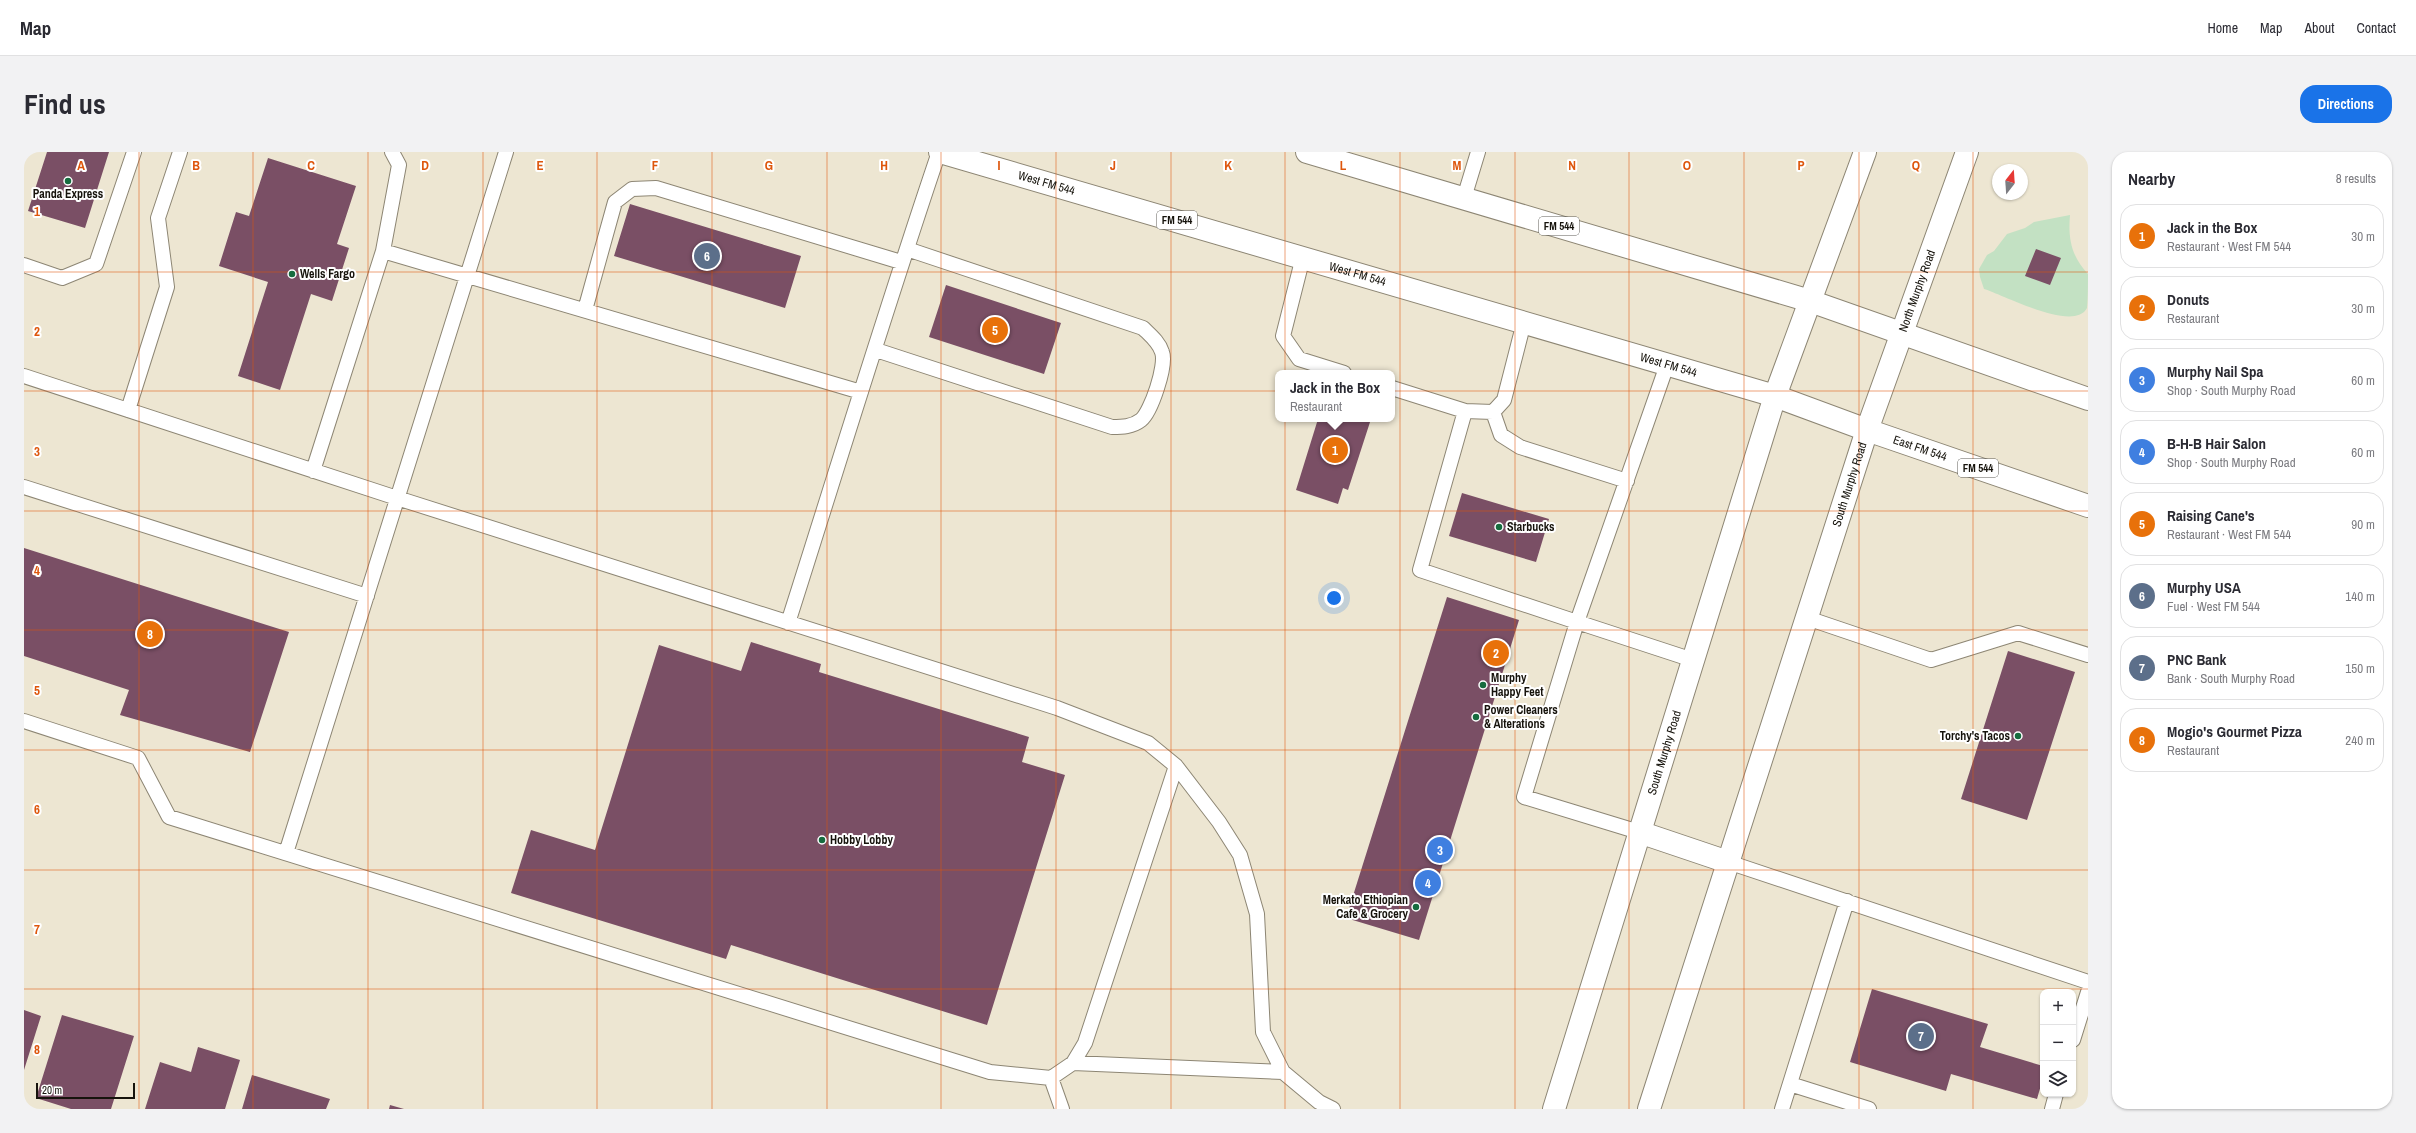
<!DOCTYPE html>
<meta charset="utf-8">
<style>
:root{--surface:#fff;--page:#f2f2f3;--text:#2b2b33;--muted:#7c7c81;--line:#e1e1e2;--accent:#1a73e8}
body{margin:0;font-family:"Archivo Narrow",sans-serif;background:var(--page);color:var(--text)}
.controls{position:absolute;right:12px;bottom:12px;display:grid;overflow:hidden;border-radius:8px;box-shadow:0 1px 3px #0004}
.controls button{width:36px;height:36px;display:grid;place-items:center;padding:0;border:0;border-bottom:1px solid var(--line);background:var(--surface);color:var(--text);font:20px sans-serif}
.compass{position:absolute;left:1968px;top:12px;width:36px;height:36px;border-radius:50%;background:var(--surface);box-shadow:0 1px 3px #0004;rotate:17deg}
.scale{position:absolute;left:12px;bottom:10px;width:99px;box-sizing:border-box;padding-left:4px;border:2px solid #16130c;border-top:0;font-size:11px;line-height:14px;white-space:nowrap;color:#16130c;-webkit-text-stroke:3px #fff;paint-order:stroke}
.you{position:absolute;left:1310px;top:446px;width:14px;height:14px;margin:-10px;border:3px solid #fff;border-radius:50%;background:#1a73e8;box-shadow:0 0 0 6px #1a73e833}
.badge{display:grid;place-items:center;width:26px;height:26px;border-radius:50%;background:var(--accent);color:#fff;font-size:13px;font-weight:700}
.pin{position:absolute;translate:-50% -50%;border:2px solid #fff;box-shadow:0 1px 4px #0006}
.popup{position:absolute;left:1251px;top:218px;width:120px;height:52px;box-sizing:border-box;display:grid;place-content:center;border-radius:8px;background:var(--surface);filter:drop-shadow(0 1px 3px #0005);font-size:13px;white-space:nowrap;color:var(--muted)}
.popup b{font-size:15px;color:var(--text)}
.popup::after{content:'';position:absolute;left:50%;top:100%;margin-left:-8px;border:8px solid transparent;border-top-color:var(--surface)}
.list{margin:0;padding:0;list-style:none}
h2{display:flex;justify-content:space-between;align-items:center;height:52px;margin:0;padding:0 16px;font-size:17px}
h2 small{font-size:13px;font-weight:400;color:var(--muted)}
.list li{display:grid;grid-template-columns:26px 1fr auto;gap:12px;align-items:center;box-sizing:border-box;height:64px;margin:0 8px 8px;padding:0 8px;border:1px solid var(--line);border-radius:16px}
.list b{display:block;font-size:15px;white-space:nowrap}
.list p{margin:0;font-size:13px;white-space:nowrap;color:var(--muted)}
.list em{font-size:13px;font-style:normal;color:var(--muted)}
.icon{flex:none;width:22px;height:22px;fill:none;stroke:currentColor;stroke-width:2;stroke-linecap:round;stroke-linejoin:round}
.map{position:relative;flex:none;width:2064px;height:957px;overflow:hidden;border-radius:16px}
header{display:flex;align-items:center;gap:24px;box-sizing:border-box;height:56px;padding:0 20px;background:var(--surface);border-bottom:1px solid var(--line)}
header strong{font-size:19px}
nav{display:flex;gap:22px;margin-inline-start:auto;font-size:14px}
.intro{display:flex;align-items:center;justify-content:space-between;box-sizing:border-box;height:96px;padding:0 24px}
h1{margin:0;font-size:28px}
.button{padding:10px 18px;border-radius:16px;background:var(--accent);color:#fff;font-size:14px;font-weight:700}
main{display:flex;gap:24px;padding:0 24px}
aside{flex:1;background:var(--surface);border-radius:16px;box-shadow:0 1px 3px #0004}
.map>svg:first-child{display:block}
.green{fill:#c3e1c3}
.building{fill:#7a4f65}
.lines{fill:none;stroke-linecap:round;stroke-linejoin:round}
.lane-casing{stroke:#8d8674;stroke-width:16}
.secondary-casing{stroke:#8d8674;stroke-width:24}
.primary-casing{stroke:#8d8674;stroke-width:24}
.lane{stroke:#fff;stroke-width:14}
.secondary{stroke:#fff;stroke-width:22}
.primary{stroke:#fff;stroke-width:22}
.grid{fill:none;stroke:#de560c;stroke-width:1;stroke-opacity:0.55}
.poi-dot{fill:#166c3f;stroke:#fff;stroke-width:1.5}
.labels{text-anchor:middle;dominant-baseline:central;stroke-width:4;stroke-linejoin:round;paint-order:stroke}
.shield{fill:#fff;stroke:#5c5a55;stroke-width:1}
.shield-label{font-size:11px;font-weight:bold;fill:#16130c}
.street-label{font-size:12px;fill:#16130c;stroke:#fff}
.poi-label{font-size:12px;font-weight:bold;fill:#16130c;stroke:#fff;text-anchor:start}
.grid-label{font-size:13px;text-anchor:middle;font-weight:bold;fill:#de560c;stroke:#fff;stroke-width:4;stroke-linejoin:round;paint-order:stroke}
</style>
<header>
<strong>Map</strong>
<nav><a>Home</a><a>Map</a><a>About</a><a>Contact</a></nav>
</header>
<div class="intro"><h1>Find us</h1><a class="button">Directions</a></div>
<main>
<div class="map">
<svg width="2064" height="957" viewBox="0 0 2064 957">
<rect width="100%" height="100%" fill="#ede6d2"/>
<path class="green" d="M2046,63C2044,86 2047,104 2064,122C2064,131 2064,148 2063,156C2050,181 1980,143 1960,137L1956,125L1955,117L1963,103L1970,99L1983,82L2001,76L2010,70Z"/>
<path class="building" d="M23,0H85L61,76L4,59Z
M244,6L332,34L313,92L325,96L308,149L287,142L256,238L214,224L244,130L195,114L212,60L225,64Z
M606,52L777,104L761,156L590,104Z
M2012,97L2037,106L2026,133L2001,124Z
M922,133L1037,171L1020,222L905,185Z
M1294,267H1347L1324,338L1319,336L1314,352L1272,338Z
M1438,341L1525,367L1512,410L1425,384Z
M0,396L265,480L226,600L96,563L105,538L0,504Z
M1423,445L1495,468L1395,788L1322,766Z
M727,490L797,512L795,520L1005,585L998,610L1041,623L963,873L707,793L702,807L487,741L507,678L571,698L635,493L717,519Z
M1984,499L2051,520L2003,668L1937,647Z
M1848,837L1964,872L1956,895L2019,914V926L2013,947L1927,922L1922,939L1826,910Z
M0,858L17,864L0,918Z
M38,863L110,884L87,957H47L12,946Z
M174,895L216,908L201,957H121L136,910L167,920Z
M228,923L306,947L302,957H218Z
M366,953L380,957H365Z"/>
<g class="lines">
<defs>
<path id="lane" d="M1440,46L1454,0
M359,99L837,240
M1279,105L1259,184L1275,207L1320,221
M0,113L38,126L72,112L110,0
M561,158L591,50L608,37L632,36L877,110
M852,198L1088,275C1098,275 1108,275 1117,268C1127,260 1143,213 1138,200C1135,190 1126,183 1119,176L883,97
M0,224L373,346L1033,556L1124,591L1152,614L1195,670L1216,703L1233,762L1239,880L1259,920L1295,950L1309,957
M1368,236L1441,259L1469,260L1480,248L1500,170
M104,258L143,135L134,66L156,0
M1441,259L1396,418L1553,470L1643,213
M1469,260L1477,283L1496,295L1603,329
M289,319L359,99L375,13L368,0
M0,335L343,444
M1783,466L1907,508L1994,481L2064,503
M764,471C814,314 862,156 915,0
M0,569L114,606L145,665L966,920L1027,926L1049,911L1061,891L1152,614
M1615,680L1500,645L1553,470L1669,508
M262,701L482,0
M1704,710L2064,830
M2049,888L2064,840
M1049,911L1259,920
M1027,926L1038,957
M1766,932L1845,957
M1758,957L1823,749
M2028,957L2032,942"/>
<g id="secondary">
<path d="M1615,680L1704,710"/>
<path id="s1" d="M1530,957L1751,244L1841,0"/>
<path id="s2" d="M1625,957L1843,278L1943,0"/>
</g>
<g id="primary">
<path id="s3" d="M916,0L1751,244L1843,278L2064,354"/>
<path d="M1283,0L1786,149L2064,247"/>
</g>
</defs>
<use href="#lane" class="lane-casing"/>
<use href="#secondary" class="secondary-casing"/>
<use href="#primary" class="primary-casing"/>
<use href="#lane" class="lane"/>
<use href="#secondary" class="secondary"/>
<use href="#primary" class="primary"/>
</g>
<path class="grid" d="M115,0V957M229,0V957M344,0V957M459,0V957M573,0V957M688,0V957M803,0V957M917,0V957M1032,0V957M1147,0V957M1261,0V957M1376,0V957M1491,0V957M1605,0V957M1720,0V957M1835,0V957M1949,0V957M0,120H2064M0,239H2064M0,359H2064M0,478H2064M0,598H2064M0,718H2064M0,837H2064"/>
<g class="poi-dot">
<circle cx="44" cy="29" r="4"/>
<circle cx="268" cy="122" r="4"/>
<circle cx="1475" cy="375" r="4"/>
<circle cx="1459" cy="533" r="4"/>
<circle cx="1452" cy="565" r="4"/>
<circle cx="1994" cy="584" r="4"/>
<circle cx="798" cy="688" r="4"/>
<circle cx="1392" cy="755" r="4"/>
</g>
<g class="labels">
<g class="shield">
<rect x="1133" y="59" width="40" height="18" rx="3"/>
<rect x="1515" y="65" width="40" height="18" rx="3"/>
<rect x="1934" y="307" width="40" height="18" rx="3"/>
</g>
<g class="shield-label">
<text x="1153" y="68">FM 544</text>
<text x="1535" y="74">FM 544</text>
<text x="1954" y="316">FM 544</text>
</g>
<g class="street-label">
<text stroke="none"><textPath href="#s3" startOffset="111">West FM 544</textPath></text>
<text stroke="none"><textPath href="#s3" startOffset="435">West FM 544</textPath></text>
<text stroke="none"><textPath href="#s2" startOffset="861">North Murphy Road</textPath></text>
<text stroke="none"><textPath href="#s3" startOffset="759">West FM 544</textPath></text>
<text stroke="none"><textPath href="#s3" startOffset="1024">East FM 544</textPath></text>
<text stroke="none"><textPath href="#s2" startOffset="656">South Murphy Road</textPath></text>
<text stroke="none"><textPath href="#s1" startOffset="373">South Murphy Road</textPath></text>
</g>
<g class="poi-label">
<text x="44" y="42" text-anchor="middle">Panda Express</text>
<text x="276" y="122">Wells Fargo</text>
<text x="1483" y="375">Starbucks</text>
<text x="1467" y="526">Murphy<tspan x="1467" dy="14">Happy Feet</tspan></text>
<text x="1460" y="558">Power Cleaners<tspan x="1460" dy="14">&amp; Alterations</tspan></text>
<text x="1986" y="584" text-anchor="end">Torchy's Tacos</text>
<text x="806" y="688">Hobby Lobby</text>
<text x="1384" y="748" text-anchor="end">Merkato Ethiopian<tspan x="1384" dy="14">Cafe &amp; Grocery</tspan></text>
</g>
</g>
<g class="grid-label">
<text x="57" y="18">A</text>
<text x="172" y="18">B</text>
<text x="287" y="18">C</text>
<text x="401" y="18">D</text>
<text x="516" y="18">E</text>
<text x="631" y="18">F</text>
<text x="745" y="18">G</text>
<text x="860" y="18">H</text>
<text x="975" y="18">I</text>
<text x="1089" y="18">J</text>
<text x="1204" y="18">K</text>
<text x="1319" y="18">L</text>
<text x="1433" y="18">M</text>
<text x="1548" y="18">N</text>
<text x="1663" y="18">O</text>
<text x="1777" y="18">P</text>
<text x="1892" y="18">Q</text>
<text x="13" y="64">1</text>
<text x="13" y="184">2</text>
<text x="13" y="304">3</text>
<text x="13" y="423">4</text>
<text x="13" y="543">5</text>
<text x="13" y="662">6</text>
<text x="13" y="782">7</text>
<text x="13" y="902">8</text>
</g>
</svg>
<div class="controls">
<button>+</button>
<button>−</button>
<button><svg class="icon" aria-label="layers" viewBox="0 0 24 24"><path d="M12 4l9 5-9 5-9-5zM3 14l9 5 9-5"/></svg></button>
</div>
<svg class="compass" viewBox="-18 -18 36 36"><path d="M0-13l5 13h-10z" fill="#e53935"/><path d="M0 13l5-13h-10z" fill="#7c7c81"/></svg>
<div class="scale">20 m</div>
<div class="you"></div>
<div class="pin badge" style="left:1311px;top:298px;background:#e8710a">1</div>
<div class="popup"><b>Jack in the Box</b>Restaurant</div>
<div class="pin badge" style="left:1472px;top:501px;background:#e8710a">2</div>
<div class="pin badge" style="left:1416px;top:698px;background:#3f7fe0">3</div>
<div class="pin badge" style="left:1404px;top:731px;background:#3f7fe0">4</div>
<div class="pin badge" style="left:971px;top:178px;background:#e8710a">5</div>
<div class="pin badge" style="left:683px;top:104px;background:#5c6f8a">6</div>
<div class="pin badge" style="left:1897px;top:884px;background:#5c6f8a">7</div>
<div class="pin badge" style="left:126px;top:482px;background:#e8710a">8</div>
</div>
<aside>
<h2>Nearby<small>8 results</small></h2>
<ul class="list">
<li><span class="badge" style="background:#e8710a">1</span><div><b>Jack in the Box</b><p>Restaurant · West FM 544</p></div><em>30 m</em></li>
<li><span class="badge" style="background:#e8710a">2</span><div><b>Donuts</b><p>Restaurant</p></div><em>30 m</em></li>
<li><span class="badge" style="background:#3f7fe0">3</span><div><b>Murphy Nail Spa</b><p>Shop · South Murphy Road</p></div><em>60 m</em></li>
<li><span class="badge" style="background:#3f7fe0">4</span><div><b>B-H-B Hair Salon</b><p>Shop · South Murphy Road</p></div><em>60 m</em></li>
<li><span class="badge" style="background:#e8710a">5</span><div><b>Raising Cane's</b><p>Restaurant · West FM 544</p></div><em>90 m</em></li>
<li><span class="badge" style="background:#5c6f8a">6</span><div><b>Murphy USA</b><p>Fuel · West FM 544</p></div><em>140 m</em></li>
<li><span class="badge" style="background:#5c6f8a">7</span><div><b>PNC Bank</b><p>Bank · South Murphy Road</p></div><em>150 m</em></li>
<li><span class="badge" style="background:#e8710a">8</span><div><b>Mogio's Gourmet Pizza</b><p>Restaurant</p></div><em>240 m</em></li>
</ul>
</aside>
</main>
